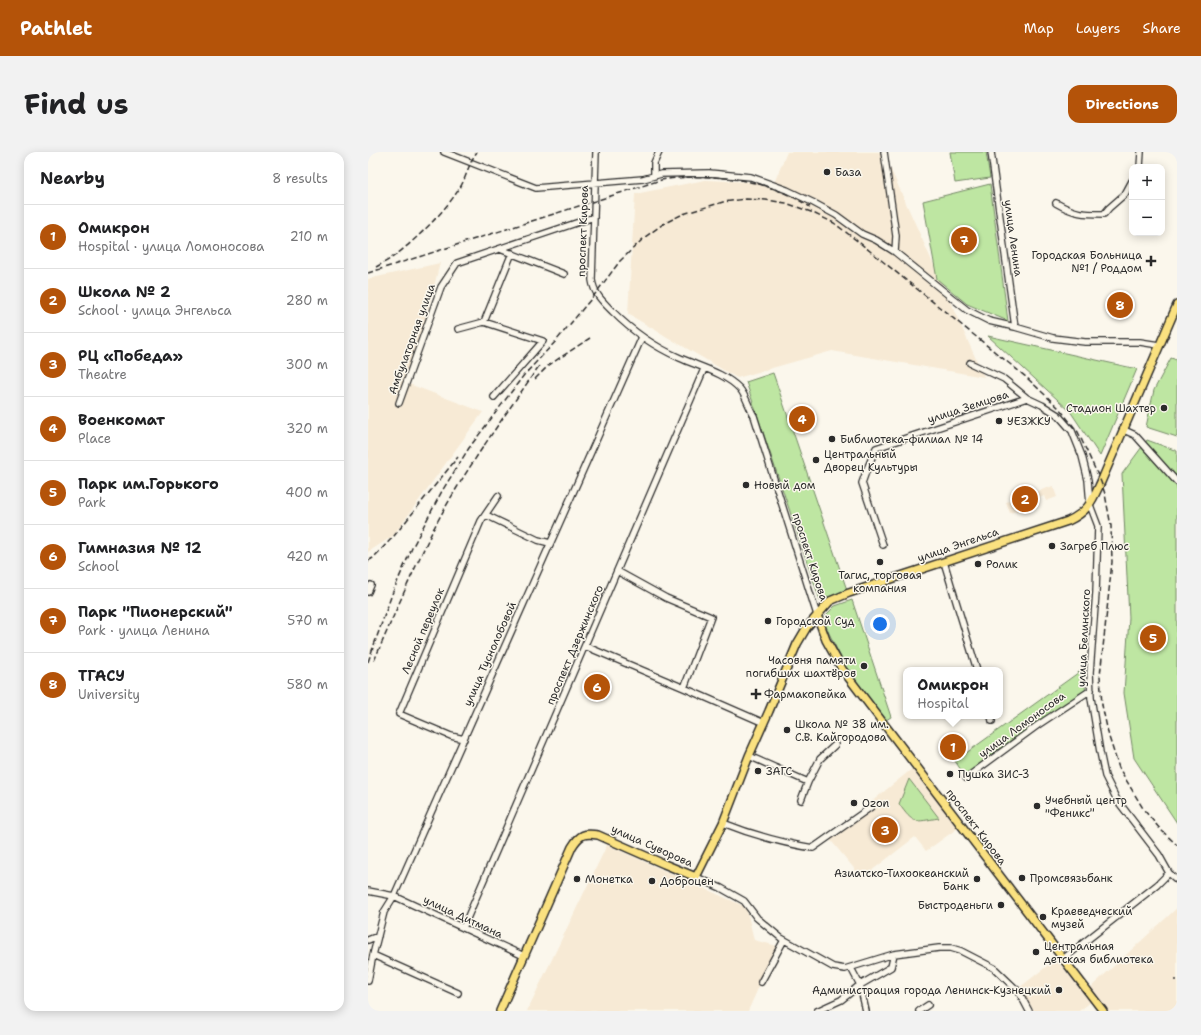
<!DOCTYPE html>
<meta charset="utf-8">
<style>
:root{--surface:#fff;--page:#f2f2f2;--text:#202124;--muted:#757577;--line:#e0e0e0;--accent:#b45309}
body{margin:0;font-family:"Shantell Sans",sans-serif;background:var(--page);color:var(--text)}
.controls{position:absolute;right:12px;top:12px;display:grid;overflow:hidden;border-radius:8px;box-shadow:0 2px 10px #0003}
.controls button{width:36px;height:36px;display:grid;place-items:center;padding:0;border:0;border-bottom:1px solid var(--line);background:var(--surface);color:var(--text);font:20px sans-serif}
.you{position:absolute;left:512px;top:472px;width:14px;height:14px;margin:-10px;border:3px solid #fff;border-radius:50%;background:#1a73e8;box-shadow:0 0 0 6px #1a73e833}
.badge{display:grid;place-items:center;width:26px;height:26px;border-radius:50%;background:var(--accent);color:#fff;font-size:13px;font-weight:700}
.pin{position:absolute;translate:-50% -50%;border:2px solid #fff;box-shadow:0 1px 4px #0006}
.popup{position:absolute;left:535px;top:515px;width:100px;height:52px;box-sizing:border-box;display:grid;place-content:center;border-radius:8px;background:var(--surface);filter:drop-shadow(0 1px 3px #0005);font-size:13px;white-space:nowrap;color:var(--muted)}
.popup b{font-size:15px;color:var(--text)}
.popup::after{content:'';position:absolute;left:50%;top:100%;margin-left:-8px;border:8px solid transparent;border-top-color:var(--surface)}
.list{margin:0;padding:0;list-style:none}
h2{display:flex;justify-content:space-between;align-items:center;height:52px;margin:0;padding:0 16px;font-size:17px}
h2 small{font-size:13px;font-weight:400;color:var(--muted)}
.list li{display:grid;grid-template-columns:26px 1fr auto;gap:12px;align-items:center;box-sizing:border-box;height:64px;padding:0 16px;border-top:1px solid var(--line)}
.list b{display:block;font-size:15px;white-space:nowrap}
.list p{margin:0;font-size:13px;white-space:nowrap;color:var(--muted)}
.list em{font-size:13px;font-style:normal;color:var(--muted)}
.map{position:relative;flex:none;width:809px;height:859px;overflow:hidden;border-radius:12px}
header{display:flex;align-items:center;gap:24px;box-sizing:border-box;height:56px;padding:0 20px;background:var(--accent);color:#fff}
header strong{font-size:19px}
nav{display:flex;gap:22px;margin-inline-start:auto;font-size:14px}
.intro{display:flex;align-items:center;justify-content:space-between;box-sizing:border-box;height:96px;padding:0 24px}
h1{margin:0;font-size:28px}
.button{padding:10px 18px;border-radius:12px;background:var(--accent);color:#fff;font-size:14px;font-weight:700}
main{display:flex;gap:24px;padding:0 24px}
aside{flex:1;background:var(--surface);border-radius:12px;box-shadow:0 2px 10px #0003}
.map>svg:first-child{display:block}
.built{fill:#f7ead5}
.green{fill:#bee6a2;stroke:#748866}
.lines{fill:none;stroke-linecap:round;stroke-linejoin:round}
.minor-casing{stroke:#2b2b2b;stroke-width:8}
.major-casing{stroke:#2b2b2b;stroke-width:10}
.minor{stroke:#fbf7ec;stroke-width:5.5}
.major{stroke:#fae180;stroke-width:7}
.rail{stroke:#2b2b2b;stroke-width:1.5;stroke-dasharray:6 3;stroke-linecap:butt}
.poi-dot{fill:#2b2b2b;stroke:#fbf7ec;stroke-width:1.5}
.labels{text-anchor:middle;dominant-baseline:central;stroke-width:3;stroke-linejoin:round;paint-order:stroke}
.poi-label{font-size:11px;fill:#2b2b2b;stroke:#fbf7ec;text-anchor:start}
.street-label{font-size:11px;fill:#2b2b2b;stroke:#fbf7ec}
</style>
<header>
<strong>Pathlet</strong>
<nav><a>Map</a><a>Layers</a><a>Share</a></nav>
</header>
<div class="intro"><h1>Find us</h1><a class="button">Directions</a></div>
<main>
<aside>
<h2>Nearby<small>8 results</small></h2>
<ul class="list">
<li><span class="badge">1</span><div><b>Омикрон</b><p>Hospital · улица Ломоносова</p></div><em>210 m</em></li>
<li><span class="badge">2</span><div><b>Школа № 2</b><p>School · улица Энгельса</p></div><em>280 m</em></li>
<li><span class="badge">3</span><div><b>РЦ «Победа»</b><p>Theatre</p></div><em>300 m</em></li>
<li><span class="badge">4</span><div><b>Военкомат</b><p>Place</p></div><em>320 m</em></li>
<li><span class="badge">5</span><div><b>Парк им.Горького</b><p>Park</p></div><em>400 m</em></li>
<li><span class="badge">6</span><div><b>Гимназия № 12</b><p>School</p></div><em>420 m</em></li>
<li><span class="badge">7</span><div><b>Парк &quot;Пионерский&quot;</b><p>Park · улица Ленина</p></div><em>570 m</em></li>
<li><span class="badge">8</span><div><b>ТГАСУ</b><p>University</p></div><em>580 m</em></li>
</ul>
</aside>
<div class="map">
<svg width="809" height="859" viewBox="0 0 809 859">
<rect width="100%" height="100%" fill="#fbf7ec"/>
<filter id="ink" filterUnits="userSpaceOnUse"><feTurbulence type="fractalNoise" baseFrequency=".025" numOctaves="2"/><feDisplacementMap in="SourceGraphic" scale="8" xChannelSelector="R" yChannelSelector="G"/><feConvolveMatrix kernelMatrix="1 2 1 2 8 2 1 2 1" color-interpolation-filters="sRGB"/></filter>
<g filter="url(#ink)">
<path class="built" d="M419,0H515L616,225L464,199L369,226L260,162L267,42L337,28L406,31Z
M72,111L41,232L115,260L25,384L0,400V127Z
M685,334L689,345L678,349L676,344L652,353L654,357L642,361L638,350Z
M545,616L590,676L558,699L547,685L494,726L460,685Z
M239,693L378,755L386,788L409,794L380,859H159Z
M809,756V859H740L722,836Z
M688,807L723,850L711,859H666L651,836Z"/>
<path class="green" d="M582,0H618L622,26L587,31Z
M622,32L640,169L599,152L569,127L555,49Z
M620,184L769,217L732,304L702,259Z
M803,206L809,208V285L778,275L786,238Z
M405,221L479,438L452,448L378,230Z
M779,288L809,299V671L766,606L756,541L761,466L754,322Z
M484,448L523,565L518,568L479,518L457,473L458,463L467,454Z
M714,518L718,540L599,627L587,609Z
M541,627L571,666C546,670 546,673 531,652Z"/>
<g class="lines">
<defs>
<path id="minor" d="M76,0L168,36L275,27L293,22L341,21L383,25L419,38L444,50L468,63L494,82L508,88L527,100
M228,0L224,128C226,142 235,150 245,160C265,180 287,195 312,206C332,215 357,221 372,237C378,244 381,256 386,264L449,463
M516,0L528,84L527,100L599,158L621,169L647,175L685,186L717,190H772L791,193
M623,0L647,175
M772,15L773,0
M286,24V11L291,0
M688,51C707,62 715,62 736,62L741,56L757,42L764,29
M132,97L196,122
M116,170L175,189L126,245
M90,177L116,170L144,101
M602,211L636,227L659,246L674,253L690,263L704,279L714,304L720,328L722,353L730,374L728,441L722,520L723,546L732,600L737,624L749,648L791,703L801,721L809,728
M31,251L73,135L89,111L226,65
M756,278L767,283L809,330
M118,363L170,388L182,391
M515,393L494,331L499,317L508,296L659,246
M576,410L609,518
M249,419L298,446L343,465L316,536
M0,440L3,433
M217,494L316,536L396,571
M623,564L624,569
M96,587L83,584L31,562L113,369L130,344
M381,604L440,630
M598,626L670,573L723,538
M433,648L440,630L452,607L467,593
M355,671C385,683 414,691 445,696L503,655
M328,725L353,736L376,749L389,766L413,786L465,815L477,817L526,802L571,796H583L593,799L626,816L651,840L661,859
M0,739L26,744L156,804
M95,776L336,217
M0,788L10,784
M5,803L90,841
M695,807L789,733L801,721
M483,816L492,833L498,859
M0,829L5,803L16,760L26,744L274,185
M393,830L416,788
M449,859L473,848L492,833L523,815L526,802
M551,859L560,853"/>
<path id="major" d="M449,463L458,488L474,517L735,859
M132,859L204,695C212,682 216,681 230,683L296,712L328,725L355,671L381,604L401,559L429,492L439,475L462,449L481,441L700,369C721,359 724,349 733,330L809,153"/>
</defs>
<use href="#minor" class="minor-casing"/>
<use href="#major" class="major-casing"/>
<use href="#minor" class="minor"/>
<use href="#major" class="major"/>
<path class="rail" d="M8,115C15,111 23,107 29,102C50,86 80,56 93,34C99,23 101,10 109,0
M0,121L293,28C344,20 398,26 442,55
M167,227L181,213L222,186
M0,409L5,406L26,384L90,305
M6,509C25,465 44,421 65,378C95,320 134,268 171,214
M0,510L24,442L44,396L74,339L101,296L156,223L188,189L228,141L252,109L277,85L295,72L315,62L355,50L378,47L398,48L418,51L443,60L466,71L492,91L658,225L691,256L710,280L733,330L737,342L743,374L744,410L732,524L734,553L741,585L751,616L776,658L792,677L809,693
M806,828H809"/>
</g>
</g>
<g class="poi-dot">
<circle cx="459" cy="20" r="4"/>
<path d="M781 103h4v4h4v4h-4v4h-4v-4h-4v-4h4z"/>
<circle cx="796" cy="256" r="4"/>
<circle cx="631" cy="269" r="4"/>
<circle cx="464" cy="287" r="4"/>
<circle cx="448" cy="308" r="4"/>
<circle cx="378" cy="333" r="4"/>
<circle cx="684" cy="394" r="4"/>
<circle cx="512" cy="410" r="4"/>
<circle cx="610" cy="412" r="4"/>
<circle cx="400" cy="469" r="4"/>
<circle cx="496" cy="514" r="4"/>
<path d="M386 536h4v4h4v4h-4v4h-4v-4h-4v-4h4z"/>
<circle cx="419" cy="578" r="4"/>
<circle cx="390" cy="619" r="4"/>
<circle cx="582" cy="622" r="4"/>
<circle cx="486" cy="651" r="4"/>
<circle cx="669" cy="654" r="4"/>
<circle cx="654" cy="726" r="4"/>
<circle cx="209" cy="727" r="4"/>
<circle cx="609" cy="727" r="4"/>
<circle cx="284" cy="729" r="4"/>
<circle cx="633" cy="753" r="4"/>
<circle cx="675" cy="765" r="4"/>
<circle cx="668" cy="800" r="4"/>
<circle cx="691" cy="838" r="4"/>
</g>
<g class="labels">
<g class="poi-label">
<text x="467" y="20">База</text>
<text x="774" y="103" text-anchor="end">Городская Больница<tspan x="774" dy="13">№1 / Роддом</tspan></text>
<text x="788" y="256" text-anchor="end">Стадион Шахтер</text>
<text x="639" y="269">УЕЗЖКУ</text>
<text x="472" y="287">Библиотека-филиал № 14</text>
<text x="456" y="302">Центральный<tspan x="456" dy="13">Дворец Культуры</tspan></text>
<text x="386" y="333">Новый дом</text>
<text x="692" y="394">Загреб Плюс</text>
<text x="618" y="412">Ролик</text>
<text x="512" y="423" text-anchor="middle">Тагис, торговая<tspan x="512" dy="13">компания</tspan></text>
<text x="408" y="469">Городской Суд</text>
<text x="488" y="508" text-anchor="end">Часовня памяти<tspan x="488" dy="13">погибших шахтёров</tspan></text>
<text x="396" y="542">Фармакопейка</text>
<text x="427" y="572">Школа № 38 им.<tspan x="427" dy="13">С.В. Кайгородова</tspan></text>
<text x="398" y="619">ЗАГС</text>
<text x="590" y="622">Пушка ЗИС-3</text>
<text x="677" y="648">Учебный центр<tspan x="677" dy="13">"Феникс"</tspan></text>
<text x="494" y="651">Ozon</text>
<text x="601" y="721" text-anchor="end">Азиатско-Тихоокеанский<tspan x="601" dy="13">Банк</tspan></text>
<text x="662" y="726">Промсвязьбанк</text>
<text x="217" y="727">Монетка</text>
<text x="292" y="729">Доброцен</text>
<text x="625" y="753" text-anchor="end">Быстроденьги</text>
<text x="683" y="759">Краеведческий<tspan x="683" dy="13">музей</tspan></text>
<text x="676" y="794">Центральная<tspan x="676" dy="13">детская библиотека</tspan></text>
<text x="683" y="838" text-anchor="end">Администрация города Ленинск-Кузнецкий</text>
</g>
<g class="street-label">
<text transform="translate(215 79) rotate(-88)">проспект Кирова</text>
<text transform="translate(645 86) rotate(82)">улица Ленина</text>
<text transform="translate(44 187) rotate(-70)">Амбулаторная улица</text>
<text transform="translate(600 255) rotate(-18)">улица Земцова</text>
<text transform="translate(590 393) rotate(-19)">улица Энгельса</text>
<text transform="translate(442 405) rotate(72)">проспект Кирова</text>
<text transform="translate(55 479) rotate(-67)">Лесной переулок</text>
<text transform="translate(716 486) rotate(-87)">улица Белинского</text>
<text transform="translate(207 493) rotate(-67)">проспект Дзержинского</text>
<text transform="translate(122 502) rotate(-66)">улица Туснолобовой</text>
<text transform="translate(654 573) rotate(-36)">улица Ломоносова</text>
<text transform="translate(608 675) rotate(53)">проспект Кирова</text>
<text transform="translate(284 694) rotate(24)">улица Суворова</text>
<text transform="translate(95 765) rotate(25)">улица Дитмана</text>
</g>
</g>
</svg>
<div class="controls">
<button>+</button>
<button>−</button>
</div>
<div class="you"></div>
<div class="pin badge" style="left:585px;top:595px">1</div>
<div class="popup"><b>Омикрон</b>Hospital</div>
<div class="pin badge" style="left:657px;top:347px">2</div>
<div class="pin badge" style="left:517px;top:678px">3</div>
<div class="pin badge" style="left:434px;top:267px">4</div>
<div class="pin badge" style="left:785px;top:486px">5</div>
<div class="pin badge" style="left:229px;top:535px">6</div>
<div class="pin badge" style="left:596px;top:88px">7</div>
<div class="pin badge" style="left:752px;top:153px">8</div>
</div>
</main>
